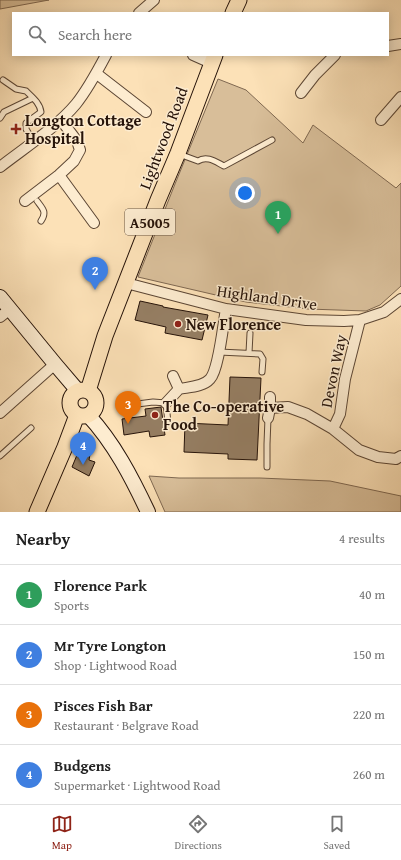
<!DOCTYPE html>
<meta charset="utf-8">
<style>
:root{--surface:#fff;--page:#f2f2f2;--text:#222;--muted:#767676;--line:#e0e0e0;--accent:#8f2418}
body{margin:0;font-family:"Gentium Book Plus",serif;background:var(--page);color:var(--text)}
.you{position:absolute;left:245px;top:193px;width:14px;height:14px;margin:-10px;border:3px solid #fff;border-radius:50%;background:#1a73e8;box-shadow:0 0 0 6px #1a73e833}
.badge{display:grid;place-items:center;width:26px;height:26px;border-radius:50%;background:var(--accent);color:#fff;font-size:13px;font-weight:700}
.pin{position:absolute;translate:-50% -33px;filter:drop-shadow(0 1px 2px #0008)}
.pin::after{content:'';position:absolute;top:21px;width:14px;height:12px;background:inherit;clip-path:polygon(0 0,100% 0,50% 100%)}
.list{margin:0;padding:0;list-style:none}
h2{display:flex;justify-content:space-between;align-items:center;height:52px;margin:0;padding:0 16px;font-size:17px}
h2 small{font-size:13px;font-weight:400;color:var(--muted)}
.list li{display:grid;grid-template-columns:26px 1fr auto;gap:12px;align-items:center;box-sizing:border-box;height:60px;padding:0 16px;border-top:1px solid var(--line)}
.list b{display:block;font-size:15px;white-space:nowrap}
.list p{margin:0;font-size:13px;white-space:nowrap;color:var(--muted)}
.list em{font-size:13px;font-style:normal;color:var(--muted)}
.icon{flex:none;width:22px;height:22px;fill:none;stroke:currentColor;stroke-width:2;stroke-linecap:round;stroke-linejoin:round}
.map{position:relative;flex:none;width:401px;height:512px;overflow:hidden}
.search{position:absolute;background:var(--surface);box-shadow:0 2px 10px #0003;left:12px;right:12px;top:12px;height:44px;display:flex;align-items:center;gap:10px;box-sizing:border-box;padding:0 14px;border-radius:0px;color:var(--muted);font-size:15px}
.sheet{height:292px;background:var(--surface)}
nav{display:flex;justify-content:space-around;align-items:center;box-sizing:border-box;height:56px;border-top:1px solid var(--line);background:var(--surface);font-size:11px;color:var(--muted)}
nav a{display:grid;justify-items:center;gap:2px}
nav .on{color:var(--accent)}
.map>svg:first-child{display:block}
.green{fill:#d8be99;stroke:#7f6851}
.building{fill:#957e63;stroke:#261309}
.lines{fill:none;stroke-linecap:round;stroke-linejoin:round}
.lane-casing{stroke:#5c4634;stroke-width:7}
.street-casing{stroke:#5c4634;stroke-width:12}
.secondary-casing{stroke:#261309;stroke-width:16}
.primary-casing{stroke:#261309;stroke-width:17}
.lane{stroke:#fdecd0;stroke-width:5}
.street{stroke:#fdecd0;stroke-width:10}
.secondary{stroke:#fdecd0;stroke-width:14}
.primary{stroke:#fce1b7;stroke-width:15}
.poi-dot{fill:#8f2418;stroke:#fdecd0;stroke-width:1.5}
.labels{text-anchor:middle;dominant-baseline:central;stroke-width:3;stroke-linejoin:round;paint-order:stroke}
.shield{fill:#fdecd0;stroke:#665445;stroke-width:1}
.shield-label{font-size:15px;font-weight:bold;fill:#261309}
.poi-label{font-size:16px;font-weight:bold;fill:#261309;stroke:#fdecd0;text-anchor:start}
.street-label{font-size:16px;fill:#261309;stroke:#fdecd0}
</style>
<div class="map">
<svg width="401" height="512" viewBox="0 0 401 512">
<rect width="100%" height="100%" fill="#fce1b7"/>
<filter id="stains"><feTurbulence type="fractalNoise" baseFrequency=".005" numOctaves="4"/><feColorMatrix values="0 0 0 0 .2 0 0 0 0 .09 0 0 0 0 .02 0 0 0 .5 -.17"/></filter>
<radialGradient id="worn" r=".72"><stop offset=".6" stop-color="#630" stop-opacity="0"/><stop offset="1" stop-color="#630" stop-opacity=".3"/></radialGradient>
<path class="green" d="M0,0H49L0,9Z
M218,79L246,90L303,143L313,125L396,188L401,183V286L380,305L366,311L308,309L246,302L138,277L175,184Z
M149,476L179,478H260L330,481L401,496V512H165Z"/>
<path class="building" d="M140,301L163,306V307L208,315L202,340L165,333L166,327L135,320Z
M230,377L261,378L257,460L228,459V454L184,452L185,423L228,425Z
M161,407L165,435L150,437L149,431L124,435L122,419L146,416L145,409Z
M80,440L92,443L89,460L95,462L89,476L72,467L77,455Z"/>
<g class="lines">
<defs>
<path id="lane" d="M3,80L16,89L26,91C32,97 40,103 41,112L26,123V129L33,141
M0,118L4,112L33,98
M179,154L198,161C207,155 216,162 224,166L272,140
M37,201C43,209 47,212 41,221
M219,352L260,354L263,359L262,372
M249,353L250,333
M122,406L153,402L166,403L168,423
M0,456L31,428
M267,467V444L268,418"/>
<path id="street" d="M139,13L154,0
M388,46L401,44
M193,55L211,63
M97,74L146,112
M301,93L315,75L335,55
M381,120L401,97
M0,167C23,149 57,127 76,104C88,89 97,72 106,55
M59,175L94,223
M25,201L59,175L74,161L80,150L77,141L61,120
M126,283L226,309L306,320L344,321L360,320L384,312L401,299
M0,317L10,309
M173,376L179,389C189,387 203,387 210,379C219,369 223,324 226,309
M166,403L179,389
M270,408L288,407L307,414L333,429L359,450L378,457L396,459L401,456
M0,413L55,364
M268,418L270,408V397
M333,429L340,414L345,379L360,320"/>
<path id="secondary" d="M0,297L55,364L78,391
M88,415C114,443 132,478 148,512"/>
<path id="primary" d="M233,13L239,0
M70 403a13 13 0 1 1 26 0a13 13 0 1 1-26 0Z
M88,391L105,336L158,200L178,153L215,55
M37,512L65,447L77,415"/>
</defs>
<use href="#lane" class="lane-casing"/>
<use href="#street" class="street-casing"/>
<use href="#secondary" class="secondary-casing"/>
<use href="#primary" class="primary-casing"/>
<use href="#lane" class="lane"/>
<use href="#street" class="street"/>
<use href="#secondary" class="secondary"/>
<use href="#primary" class="primary"/>
</g>
<g class="poi-dot">
<path d="M14 123h4v4h4v4h-4v4h-4v-4h-4v-4h4z"/>
<circle cx="178" cy="324" r="4"/>
<circle cx="155" cy="415" r="4"/>
</g>
<g class="labels">
<rect class="shield" x="125" y="209" width="50" height="26" rx="3"/>
<g class="shield-label">
<text x="150" y="222">A5005</text>
</g>
<g class="poi-label">
<text x="25" y="120">Longton Cottage<tspan x="25" dy="18">Hospital</tspan></text>
<text x="186" y="324">New Florence</text>
<text x="163" y="406">The Co-operative<tspan x="163" dy="18">Food</tspan></text>
</g>
<g class="street-label">
<text transform="translate(163 138) rotate(-69)">Lightwood Road</text>
<text transform="translate(267 297) rotate(8)">Highland Drive</text>
<text transform="translate(333 371) rotate(-78)">Devon Way</text>
</g>
</g>
<rect width="100%" height="100%" filter="url(#stains)"/>
<rect width="100%" height="100%" fill="url(#worn)"/>
</svg>
<div class="you"></div>
<div class="pin badge" style="left:278px;top:234px;background:#2e9e5b">1</div>
<div class="pin badge" style="left:95px;top:290px;background:#3f7fe0">2</div>
<div class="pin badge" style="left:128px;top:424px;background:#e8710a">3</div>
<div class="pin badge" style="left:83px;top:465px;background:#3f7fe0">4</div>
<div class="search"><svg class="icon" aria-label="search" viewBox="0 0 24 24"><circle cx="10" cy="10" r="6"/><path d="M15 15l6 6"/></svg>Search here</div>
</div>
<section class="sheet">
<h2>Nearby<small>4 results</small></h2>
<ul class="list">
<li><span class="badge" style="background:#2e9e5b">1</span><div><b>Florence Park</b><p>Sports</p></div><em>40 m</em></li>
<li><span class="badge" style="background:#3f7fe0">2</span><div><b>Mr Tyre Longton</b><p>Shop · Lightwood Road</p></div><em>150 m</em></li>
<li><span class="badge" style="background:#e8710a">3</span><div><b>Pisces Fish Bar</b><p>Restaurant · Belgrave Road</p></div><em>220 m</em></li>
<li><span class="badge" style="background:#3f7fe0">4</span><div><b>Budgens</b><p>Supermarket · Lightwood Road</p></div><em>260 m</em></li>
</ul>
</section>
<nav>
<a class="on"><svg class="icon" aria-label="map" viewBox="0 0 24 24"><path d="M3 6l6-2 6 2 6-2v14l-6 2-6-2-6 2zM9 4v14M15 6v14"/></svg>Map</a>
<a><svg class="icon" aria-label="directions" viewBox="0 0 24 24"><path d="M12 3l9 9-9 9-9-9zM9 14v-3h6M13 9l2 2-2 2"/></svg>Directions</a>
<a><svg class="icon" aria-label="saved" viewBox="0 0 24 24"><path d="M7 4h10v16l-5-4-5 4z"/></svg>Saved</a>
</nav>
